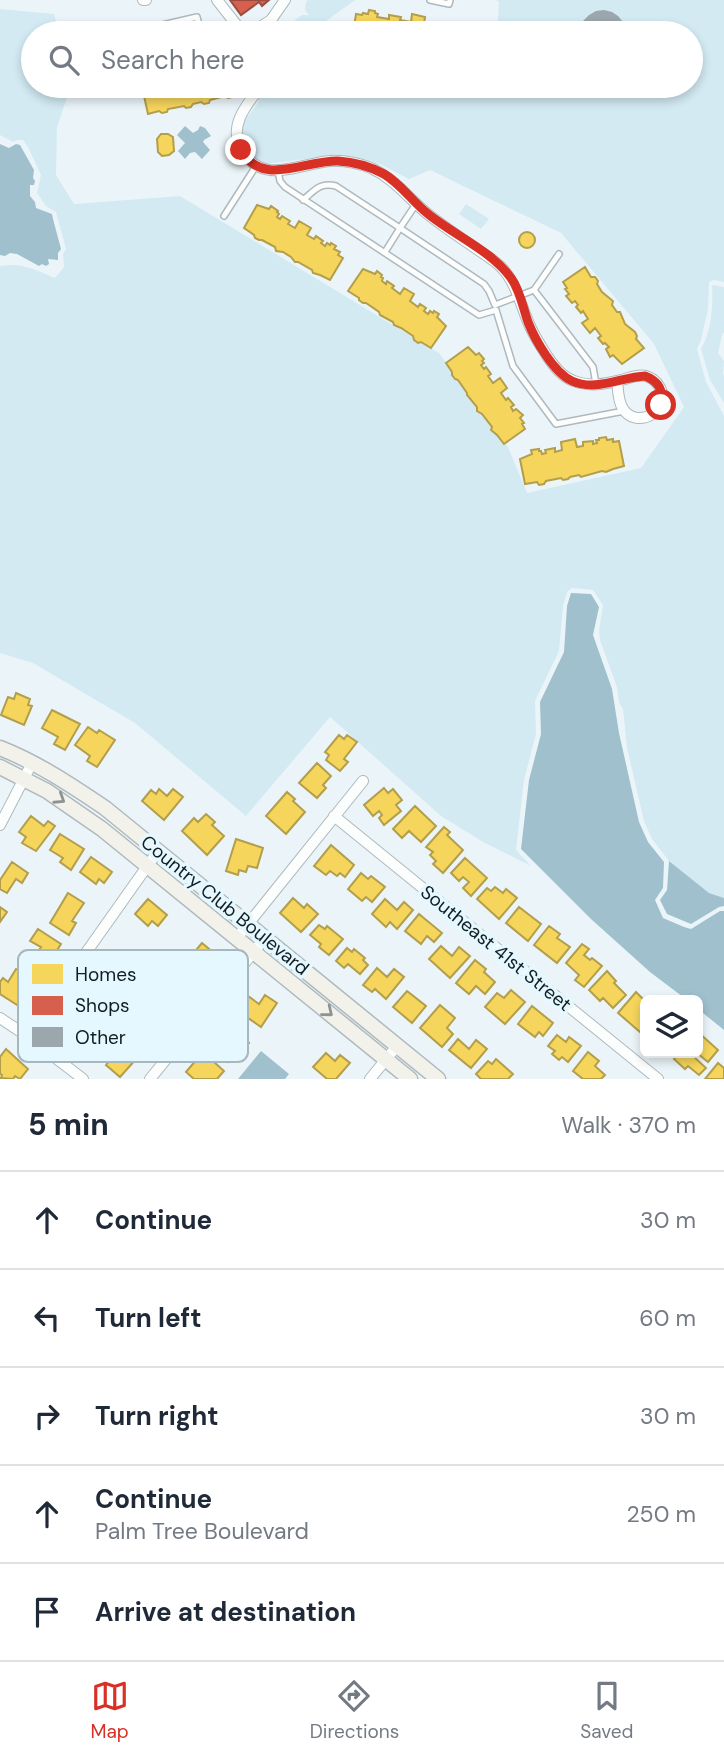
<!DOCTYPE html>
<meta charset="utf-8">
<style>
:root{--surface:#fff;--page:#f2f2f3;--text:#1f2937;--muted:#747a83;--line:#e0e1e3;--accent:#d93025}
body{margin:0;font-family:"DM Sans",sans-serif;background:var(--page);color:var(--text)}
.controls{position:absolute;right:21px;bottom:21px;display:grid;overflow:hidden;border-radius:10px;box-shadow:0 4px 10px #0003}
.controls button{width:63px;height:63px;display:grid;place-items:center;padding:0;border:0;border-bottom:2px solid var(--line);background:var(--surface);color:var(--text);font:35px sans-serif}
.stop{position:absolute;width:21px;height:21px;margin:-16px;border:5px solid #d93025;border-radius:50%;background:#fff}
.stop.end{background:#d93025;border-color:#fff;box-shadow:0 2px 7px #0008}
.list{margin:0;padding:0;list-style:none}
h2{display:flex;justify-content:space-between;align-items:center;height:91px;margin:0;padding:0 28px;font-size:30px}
h2 small{font-size:23px;font-weight:400;color:var(--muted)}
.list li{display:grid;grid-template-columns:46px 1fr auto;gap:21px;align-items:center;box-sizing:border-box;height:98px;padding:0 28px;border-top:2px solid var(--line)}
.list b{display:block;font-size:26px;white-space:nowrap}
.list p{margin:0;font-size:23px;white-space:nowrap;color:var(--muted)}
.list em{font-size:23px;font-style:normal;color:var(--muted)}
.icon{flex:none;width:38px;height:38px;fill:none;stroke:currentColor;stroke-width:2;stroke-linecap:round;stroke-linejoin:round}
.map{position:relative;flex:none;width:724px;height:1079px;overflow:hidden}
.search{position:absolute;background:var(--surface);box-shadow:0 4px 10px #0003;left:21px;right:21px;top:21px;height:77px;display:flex;align-items:center;gap:18px;box-sizing:border-box;padding:0 24px;border-radius:38px;color:var(--muted);font-size:26px}
.sheet{height:581px;background:var(--surface)}
nav{display:flex;justify-content:space-around;align-items:center;box-sizing:border-box;height:98px;border-top:2px solid var(--line);background:var(--surface);font-size:19px;color:var(--muted)}
nav a{display:grid;justify-items:center;gap:4px}
nav .on{color:var(--accent)}
.map>svg:first-child{display:block}
.green{fill:#d3eaf3}
.water{fill:#9fc0cc}
.homes{fill:#f6d55c;stroke:#b29e4b;stroke-width:2}
.shops{fill:#d6604d;stroke:#9b4c40;stroke-width:2}
.building{fill:#9ba7ac}
.lines{fill:none;stroke-linecap:round;stroke-linejoin:round}
.lane-casing{stroke:#afb9bd;stroke-width:8}
.street-casing{stroke:#afb9bd;stroke-width:12}
.secondary-casing{stroke:#afb9bd;stroke-width:17}
.lane{stroke:#fcfefe;stroke-width:5}
.street{stroke:#fcfefe;stroke-width:10}
.secondary{stroke:#f2f2eb;stroke-width:14}
.oneway{stroke:#8d9391}
.route{stroke:#d93025;stroke-width:9}
.labels{text-anchor:middle;dominant-baseline:central;stroke-width:7;stroke-linejoin:round;paint-order:stroke}
.street-label{font-size:19px;fill:#121e22;stroke:#e5f8ff}
.key{fill:#e5f8ff;stroke:#a6b7bd;stroke-width:2}
.key-label{font-size:19px;fill:#121e22}
</style>
<div class="map">
<svg width="724" height="1079" viewBox="0 0 724 1079">
<rect width="100%" height="100%" fill="#ebf5f9"/>
<path class="green" d="M308,0H355L322,24H316L320,30V33H277L302,15H309L305,10L306,2Z
M496,0H724V282L714,280L709,282L708,309L701,340L697,349L706,382L724,416V898L709,893L669,861L652,839L644,821L627,748L623,709L619,703L617,687L600,640L599,631L603,605L593,590L572,588L567,592L563,606L559,651L535,701L536,734L524,780L516,850L531,866L483,842L441,816L330,717L246,816L135,723L33,663L0,653V266C20,262 37,270 55,278L64,267L63,254L66,249L56,212L46,206L37,193L41,175L28,147L23,140H17L13,142L0,135V9L54,14L59,33H33V86H71L57,127L56,175L74,204L180,196L439,353L508,447L527,493L641,468L684,407L654,344L561,233L430,170L409,179L380,164L340,155L265,164L245,151L240,127L258,103L262,86H691V33H497L499,2Z
M466,204L489,219L481,229L459,214Z
M712,285L724,287V332L722,335L718,353L724,361L723,373L724,376V403L710,380L701,349C712,329 713,306 712,285Z"/>
<path class="water" d="M185,126L193,133L198,130L200,126L205,128L211,136L204,140L203,142L210,150L202,159L195,152L190,153L185,159L178,151L185,143L177,135Z
M0,144L9,148L16,144L20,145L34,170L33,178L35,181L34,185H30V196L35,202L36,208L52,214L53,219L61,249L58,253V260L48,259L49,264L46,266L42,264L39,266L17,254L10,253L5,256L0,255Z
M571,593L591,594L599,607L593,635L612,689L619,733L639,822L648,842L664,862L663,888L655,900L663,918L684,927L691,929L720,911H724V1030L698,1009V1000H687L650,972L591,919L521,849L529,780L541,734L540,702L564,652L567,606Z
M669,861L709,893L724,898V906L719,907L691,924L667,914L660,900L667,890Z
M261,1051L289,1074L285,1079H238Z"/>
<path class="homes" d="M369,10L375,11V13L378,14L377,17L389,19V15L401,17L400,20L411,22L412,14L425,17L424,24L435,26L436,23L447,25V28L457,29L458,26H461V24L469,25L468,29L474,30V33H476H353L356,14L362,15L363,13L368,14Z
M148,86H244L246,91L234,94L233,97L228,98L225,96L210,100L209,103L204,104L201,102L193,104L191,107L186,108L184,106L168,109L167,112L162,113L159,111L148,114L142,87Z
M161,134H168L173,137L174,151L169,155L162,156L158,152L157,139Z
M257,205L269,209L271,206L278,211L277,212L279,214L277,217L280,219L282,216L290,221L288,224L295,228L299,221L311,228L307,235L314,239L316,236L323,241L321,243L325,246L327,243L330,245L331,243L336,246L334,249L340,252L338,255L343,258L330,280L320,275L313,273L312,270L298,262H295L291,257L283,252L276,251L275,247L262,240H259L255,238L254,235L244,228Z
M519 240a8 8 0 1 1 16 0a8 8 0 1 1-16 0Z
M585,267L591,277H595L598,281L597,284L602,292L613,301L612,305L617,312H620L625,324L635,332L637,336L636,339L644,348L622,364L613,355L610,357L606,349L609,347L605,343L603,344L598,338L601,336L595,328L590,333L582,323L588,319L583,311L581,313L576,307L578,305L575,301L572,303L566,296L569,294L565,289L567,288L563,282Z
M363,269L375,274L377,271L382,275L381,277L383,278L382,281L386,284L387,281L394,286L392,288L400,294L404,288L414,294L410,301L418,307L420,304L426,308L424,311L428,314L430,311L433,313L434,311L439,314L437,317L446,326L431,348L421,342L418,343L414,340L413,336L401,328L394,325L393,322L380,315L379,312L366,303H363L359,300V298L348,291Z
M468,347L476,355L479,353L484,359L482,361L484,363L481,365L484,369L486,367L491,374L488,376L493,383L500,378L507,388L501,393L506,400L508,398L514,405L511,407L513,411L516,409L523,415L520,418L524,423L522,424L525,429L504,444L497,435L491,430L492,427L482,414L477,411V407L467,395V393L458,380L455,379L452,375V372L446,363Z
M606,437L607,440L613,439V442L619,441L624,466L613,469L606,472L602,471L581,477L579,475L570,477L568,479L563,480L561,478L546,481L544,484L539,485L537,482L525,484L520,459L532,454L531,450L539,449V451H541L542,454L546,453L545,450L555,448V452L562,450L561,442L575,439L577,447L583,446V442L593,441V444L597,443L596,440H599V438Z
M16,693L30,699L28,705L32,706L24,725L1,715L8,697L14,699Z
M52,710L80,724L65,750L54,744L58,737L42,728Z
M88,727L97,733L99,730L115,740L97,767L87,761L90,756L75,745Z
M339,735L344,739L347,735L357,742L344,759L348,762L340,771L326,760L329,755L325,752Z
M317,763L331,776L323,785L326,788L317,798L299,783Z
M384,788L388,793L393,789L402,800L396,805L401,811L384,825L379,818L382,815L379,811L373,816L364,805Z
M159,789L167,796L173,789L183,797L164,820L142,801L151,790L156,794Z
M287,792L295,799L293,801L305,812L286,834L266,816Z
M415,806L436,826L421,842L409,831L402,838L393,829Z
M206,814L215,822L212,825L224,836L207,855L182,831L194,818L198,822Z
M31,816L44,826L48,821L55,826L36,851L22,843L26,837L19,832Z
M444,827L450,832L447,835L463,850L443,873L433,864L436,861L430,855L433,852L426,847Z
M60,834L84,849L71,870L60,862L63,858L50,850Z
M236,839L263,848L257,868L248,866L246,872L239,870L238,875L226,871Z
M331,845L354,865L345,877L340,873L337,876L330,871L326,875L314,866Z
M91,857L112,872L104,883L99,879L96,884L80,872Z
M465,858L487,878L471,896L463,888L469,882L463,877L459,881L451,873Z
M12,862L28,873L22,883L16,879L7,893L0,889V880Z
M361,873L368,879L371,876L385,887L372,902L366,897L362,901L348,889Z
M495,887L503,893L506,889L517,898L499,919L477,899L487,888L491,891Z
M68,893L84,903L72,921L76,923L69,935L50,923Z
M293,898L304,908L307,904L318,914L301,932L280,913Z
M148,899L167,915L158,926L152,921L148,926L135,914Z
M385,899L397,910L404,902L413,910L397,929L390,922L386,927L372,914Z
M0,907L7,912L0,922Z
M519,907L541,924L528,941L506,923Z
M419,914L442,933L434,942L427,936L421,944L405,931Z
M319,925L325,929L327,926L343,939L329,955L319,947L321,944L310,935Z
M549,926L560,934L557,938L570,947L557,963L534,945Z
M38,929L61,944L45,969L32,960L41,947L30,941Z
M202,943L221,959L211,972L191,956Z
M582,944L589,949L584,955L590,960L592,958L602,966L584,987L575,980L579,975L566,963Z
M441,946L452,956L459,947L470,956L450,978L429,959Z
M347,948L352,952L354,949L365,958L363,960L368,965L360,974L348,964L344,968L336,961Z
M475,960L486,969L484,972L495,982L485,994L476,986L469,994L456,983Z
M377,968L387,977L394,969L404,977L386,999L375,989L372,992L363,985Z
M16,969L34,980L17,1005L0,994V982L3,978L8,982Z
M607,971L616,981L614,983L626,995L613,1008L603,998L600,1001L589,990Z
M511,990L525,1002L505,1024L485,1007L497,993L504,998Z
M407,991L426,1006L412,1023L393,1007Z
M636,992L645,1001V1026L640,1032L618,1013Z
M265,995L277,1003L261,1027L238,1011L248,996L259,1004Z
M440,1005L455,1018L447,1028L453,1034L442,1047L420,1028Z
M532,1006L553,1023L543,1036L539,1032L535,1037L518,1024Z
M226,1024L249,1043L240,1054L236,1051L227,1062L212,1049L221,1038L216,1035Z
M698,1032L718,1050L708,1062L697,1053L694,1057L706,1068L699,1075L688,1066L685,1069L674,1059L680,1053H698Z
M557,1035L566,1042L569,1037L581,1046L568,1062L562,1057L559,1060L552,1054L555,1051L548,1046Z
M458,1039L469,1049L476,1040L487,1049L471,1068L449,1050Z
M122,1045L137,1058L120,1077L106,1065Z
M6,1049L28,1069L20,1079L15,1076L13,1079L1,1078L2,1075L0,1074V1057Z
M203,1052L224,1071L217,1079H194L186,1072Z
M588,1052L599,1061L595,1066L605,1075L601,1079H583L573,1071Z
M326,1053L335,1061L340,1055L350,1063L336,1079H327L313,1067Z
M496,1059L513,1074L508,1079H481L476,1074L488,1061L492,1064Z
M718,1063L724,1068V1079H705Z"/>
<path class="shops" d="M230,0H269L262,6L259,2L241,15Z"/>
<path class="building" d="M604,10L612,12L618,16L623,22L626,33H579L583,21L589,15L596,11Z
M621,86H638L630,94Z"/>
<g class="lines">
<defs>
<path id="lane" d="M430,0L449,4L450,0
M136,33V31L197,17L201,33
M278,171L280,181L285,187L479,315L496,310L513,366L556,424L624,411
M303,200C315,190 320,182 336,186L400,228L416,204
M224,216L256,166
M385,252L400,228L484,284L489,291L495,305L534,290L593,367L596,384
M534,290L559,254"/>
<path id="street" d="M143,0H146
M217,0L243,33
M251,33L271,20L285,0
M261,86C248,103 229,124 240,147C260,187 297,164 330,161C344,160 358,163 371,168C395,179 409,199 429,215C449,231 472,245 494,261C515,276 519,301 529,324C534,336 541,346 547,356C554,366 562,377 574,381C589,387 605,384 621,380C629,378 638,374 646,376C652,378 656,381 659,386C674,410 635,432 622,407C618,400 618,389 617,381
M334,816L658,1079
M0,825L32,763
M236,939L363,781
M0,1018L27,1036L83,1079
M27,1036L158,851
M150,1079L265,938
M370,1079L397,1046"/>
<path id="secondary" d="M0,748C38,763 71,785 105,808L438,1079
M0,767L47,791L102,829L410,1079"/>
</defs>
<use href="#lane" class="lane-casing"/>
<use href="#street" class="street-casing"/>
<use href="#secondary" class="secondary-casing"/>
<use href="#lane" class="lane"/>
<use href="#street" class="street"/>
<use href="#secondary" class="secondary"/>
</g>
<defs><path id="oneway-chevron" d="M-2-3.5L2.5 0L-2 3.5" fill="none" stroke-width="1.6" stroke-linecap="round" stroke-linejoin="round" transform="scale(1.75)"/></defs>
<g class="oneway">
<use href="#oneway-chevron" transform="translate(60 799) rotate(33)"/>
<use href="#oneway-chevron" transform="translate(328 1012) rotate(39)"/>
</g>
<g class="lines">
<path class="route" d="M241,150C262,188 305,160 338,161C355,162 369,166 384,174C401,184 412,201 427,213C452,234 492,251 511,278C520,290 523,308 528,322C535,340 554,373 572,381C596,392 621,377 645,376C658,381 664,390 661,405"/>
</g>
<g class="labels">
<g class="street-label">
<text transform="translate(225 905) rotate(39)">Country Club Boulevard</text>
<text transform="translate(496 948) rotate(39)">Southeast 41st Street</text>
</g>
</g>
<rect x="18" y="950" width="230" height="112" rx="10" class="key"/>
<rect x="32" y="964" width="31" height="20" fill="#f6d55c"/>
<rect x="32" y="996" width="31" height="19" fill="#d6604d"/>
<rect x="32" y="1027" width="31" height="20" fill="#9ba7ac"/>
<g class="key-label">
<text x="75" y="981">Homes</text>
<text x="75" y="1012">Shops</text>
<text x="75" y="1044">Other</text>
</g>
</svg>
<div class="controls">
<button><svg class="icon" aria-label="layers" viewBox="0 0 24 24"><path d="M12 4l9 5-9 5-9-5zM3 14l9 5 9-5"/></svg></button>
</div>
<div class="stop" style="left:661px;top:405px"></div>
<div class="stop end" style="left:241px;top:150px"></div>
<div class="search"><svg class="icon" aria-label="search" viewBox="0 0 24 24"><circle cx="10" cy="10" r="6"/><path d="M15 15l6 6"/></svg>Search here</div>
</div>
<section class="sheet">
<h2>5 min<small>Walk · 370 m</small></h2>
<ul class="list">
<li><svg class="icon" aria-label="ahead" viewBox="0 0 24 24"><path d="M12 20V5M6 11l6-6 6 6"/></svg><div><b>Continue</b></div><em>30 m</em></li>
<li><svg class="icon" aria-label="left" viewBox="0 0 24 24"><path d="M17 20v-9H6M10 6l-5 5 5 5"/></svg><div><b>Turn left</b></div><em>60 m</em></li>
<li><svg class="icon" aria-label="right" viewBox="0 0 24 24"><path d="M7 20v-9h11M14 6l5 5-5 5"/></svg><div><b>Turn right</b></div><em>30 m</em></li>
<li><svg class="icon" aria-label="ahead" viewBox="0 0 24 24"><path d="M12 20V5M6 11l6-6 6 6"/></svg><div><b>Continue</b><p>Palm Tree Boulevard</p></div><em>250 m</em></li>
<li><svg class="icon" aria-label="arrive" viewBox="0 0 24 24"><path d="M6 21V4h12l-3 4 3 4H6"/></svg><div><b>Arrive at destination</b></div></li>
</ul>
</section>
<nav>
<a class="on"><svg class="icon" aria-label="map" viewBox="0 0 24 24"><path d="M3 6l6-2 6 2 6-2v14l-6 2-6-2-6 2zM9 4v14M15 6v14"/></svg>Map</a>
<a><svg class="icon" aria-label="directions" viewBox="0 0 24 24"><path d="M12 3l9 9-9 9-9-9zM9 14v-3h6M13 9l2 2-2 2"/></svg>Directions</a>
<a><svg class="icon" aria-label="saved" viewBox="0 0 24 24"><path d="M7 4h10v16l-5-4-5 4z"/></svg>Saved</a>
</nav>
